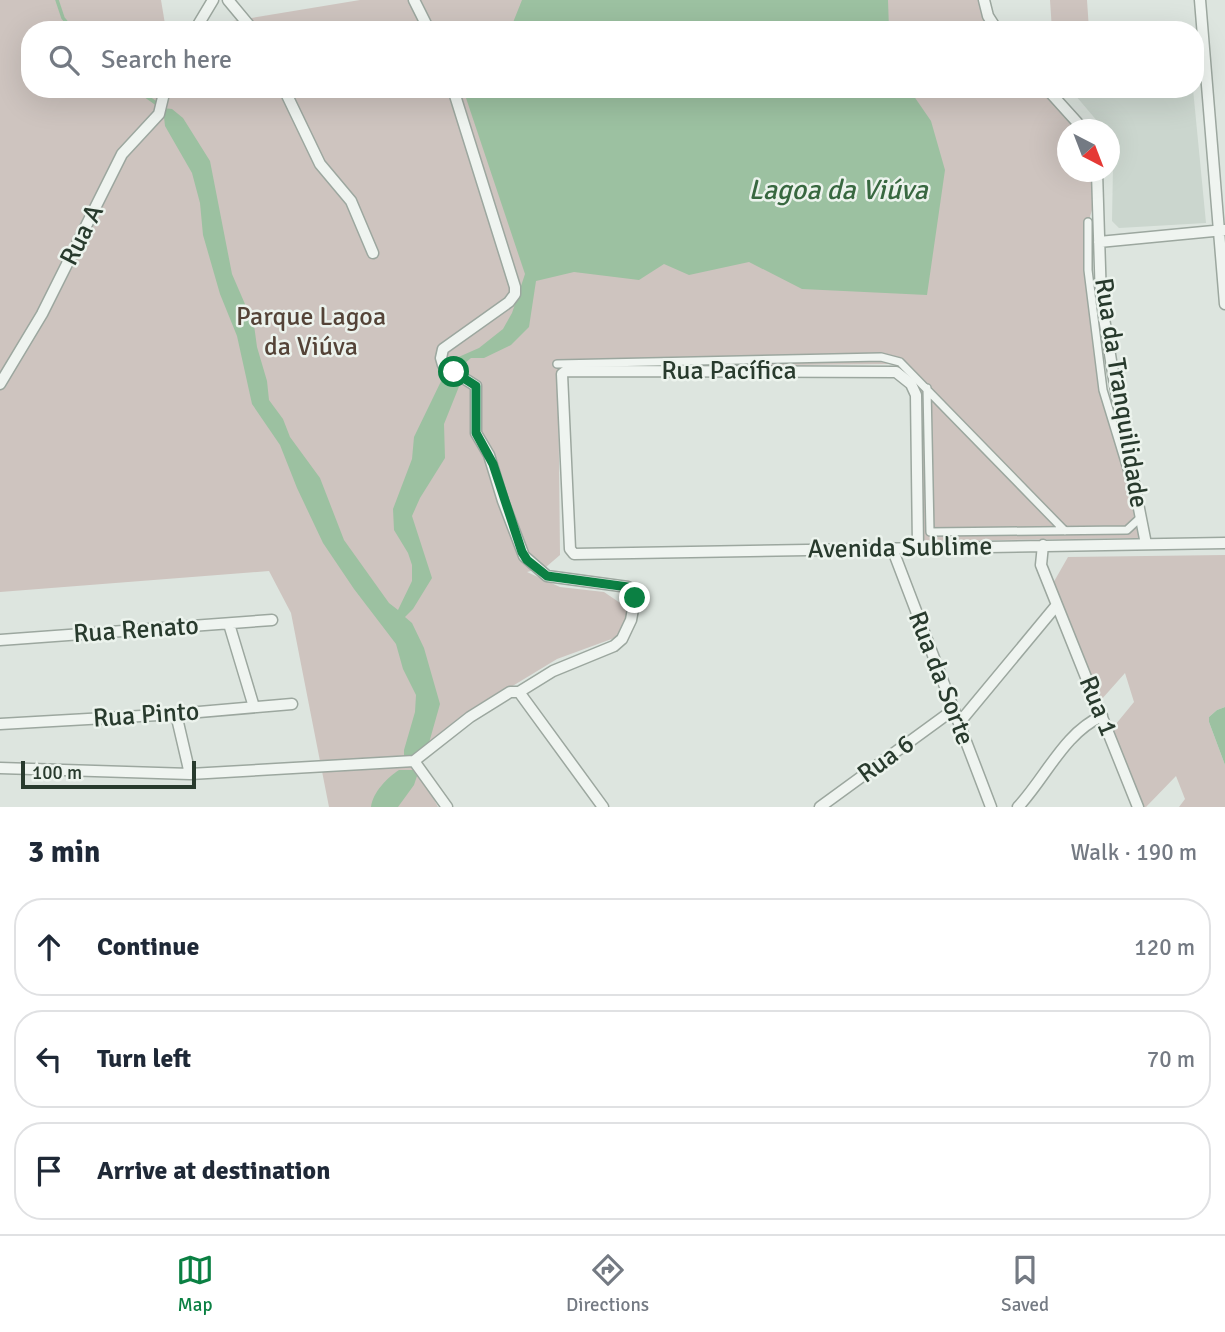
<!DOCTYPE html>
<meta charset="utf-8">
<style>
:root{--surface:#fff;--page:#f2f2f3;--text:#1f2937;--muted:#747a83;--line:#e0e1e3;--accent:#0b8043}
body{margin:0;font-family:Signika,sans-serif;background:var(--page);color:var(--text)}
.compass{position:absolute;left:1057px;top:119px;width:63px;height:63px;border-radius:50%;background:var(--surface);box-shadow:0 7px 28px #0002;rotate:138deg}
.scale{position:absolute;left:21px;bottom:18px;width:175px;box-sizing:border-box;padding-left:7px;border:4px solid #283a2d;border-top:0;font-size:19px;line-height:24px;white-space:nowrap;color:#283a2d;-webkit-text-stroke:5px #ecf3ed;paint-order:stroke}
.stop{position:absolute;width:21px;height:21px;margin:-16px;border:5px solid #0b8043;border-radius:50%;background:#fff}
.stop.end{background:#0b8043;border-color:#fff;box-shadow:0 2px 7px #0008}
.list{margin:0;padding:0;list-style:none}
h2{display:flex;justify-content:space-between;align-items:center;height:91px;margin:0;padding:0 28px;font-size:30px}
h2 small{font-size:23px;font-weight:400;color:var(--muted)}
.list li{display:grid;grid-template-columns:46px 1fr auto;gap:21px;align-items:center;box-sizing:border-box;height:98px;margin:0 14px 14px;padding:0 14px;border:2px solid var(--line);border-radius:28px}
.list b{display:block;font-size:26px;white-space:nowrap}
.list em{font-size:23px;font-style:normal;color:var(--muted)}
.icon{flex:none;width:38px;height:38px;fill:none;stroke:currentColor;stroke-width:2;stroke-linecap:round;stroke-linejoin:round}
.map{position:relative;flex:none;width:1225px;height:807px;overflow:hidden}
.search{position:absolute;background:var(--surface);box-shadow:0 7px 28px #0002;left:21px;right:21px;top:21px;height:77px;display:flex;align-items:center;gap:18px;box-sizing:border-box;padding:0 24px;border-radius:28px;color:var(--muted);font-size:26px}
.sheet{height:427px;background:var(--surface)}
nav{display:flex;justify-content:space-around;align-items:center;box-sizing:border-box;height:98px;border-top:2px solid var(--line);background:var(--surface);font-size:19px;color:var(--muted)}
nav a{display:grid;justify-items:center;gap:4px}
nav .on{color:var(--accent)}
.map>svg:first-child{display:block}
.built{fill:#cbd6ce}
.green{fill:#cec4bf}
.water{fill:#9cc1a1}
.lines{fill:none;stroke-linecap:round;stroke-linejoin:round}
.stream{stroke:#9cc1a1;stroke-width:3.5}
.pedestrian-casing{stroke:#9ca79f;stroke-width:10}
.minor-casing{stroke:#9ca79f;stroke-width:13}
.pedestrian{stroke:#eff4f0;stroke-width:7}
.minor{stroke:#eff4f0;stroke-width:10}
.route{stroke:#0b8043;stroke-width:9}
.labels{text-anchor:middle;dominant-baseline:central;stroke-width:5;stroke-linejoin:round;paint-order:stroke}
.street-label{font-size:26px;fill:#283a2d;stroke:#ecf3ed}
.park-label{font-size:26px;fill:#544337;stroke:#ecf3ed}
.water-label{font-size:28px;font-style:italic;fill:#386840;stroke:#ecf3ed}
</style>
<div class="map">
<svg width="1225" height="807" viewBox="0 0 1225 807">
<rect width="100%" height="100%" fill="#dde5df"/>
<path class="built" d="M1070,89H1193L1206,223L1119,228L1112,221L1113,166L1110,150V130L1104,129Z"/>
<path class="green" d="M0,0H161L166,30H30V89H1047L1084,129L1068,130V172H1097L1099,187L1088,223V271L1103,390L1141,517L1135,522L1139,538L923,541L921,391L893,364L558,367L560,555L546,567L527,572L560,587L604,592L632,611L617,637L557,659L473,710L415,763L438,807H329L291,613L269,571L0,592Z
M360,0H984L997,30H178Z
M1050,0H1087L1089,30H1052Z
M1225,555V707L1217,710L1209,717V722L1225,765V807H1179L1185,799L1176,776L1146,807H1142L1111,730L1134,702L1125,673L1101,700L1052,585L1068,557Z"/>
<path class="water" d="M522,0H888L889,30H510Z
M463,89H909L931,121L945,170L927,295L802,289L749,262L689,275L664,264L639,280L574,272L536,281L529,327L511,345L484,358H471L464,364L462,371L450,365L454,359L479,348L503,329L512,313L525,274Z
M163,108L172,109L183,118L210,161L232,274L254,325L257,347L267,381L269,400L283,419L290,437L320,478L344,540L389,603L398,610L412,581V565L408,553L394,530L393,509L412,459L414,437L445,373L458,380L460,384L444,424L445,458L420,498L412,516L432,578L413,609L405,617L412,623L424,648L440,704L427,750L404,760V750L415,712L416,695L403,669L396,644L354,589L323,543L297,488L280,445L252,404L237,336L220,294L203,235L200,203L192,173L165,126Z
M1225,707V765L1209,722V717L1217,710Z
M399,770H413L417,776L414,785L398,807H371C373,792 387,778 399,770Z"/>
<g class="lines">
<path class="stream" d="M57,0L63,18L73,30
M136,89L160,106"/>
<defs>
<path id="pedestrian" d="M1088,222V270L1103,390L1128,472
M557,364L881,357L900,362L1065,531
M927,388L930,532L1127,530L1141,517L1140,514"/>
<path id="minor" d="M228,0L253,30
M414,0L429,30
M984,0L988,16L997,30
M1200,0L1225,304
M195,30L213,0
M284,89L320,164L351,201L373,253
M1047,89L1084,130
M1097,172L1101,300L1117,397L1146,544
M1099,242L1224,230
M0,384L42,314L122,154L159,114L165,89
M1043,545L1041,565L1138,807
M918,547L916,395L911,384L896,372L566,371L562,374L570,549L574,554L1225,543
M892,548L991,807
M229,624L254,707
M0,640L272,620
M519,692L603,807
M176,714L190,774
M959,723L1056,606
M0,724L176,714L292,704
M414,761L447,807
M0,768L190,774L414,761L470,717L510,692H519L553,671L614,646L622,639L631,620L635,598L628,587L547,576L524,556L503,501L489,455L476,433V386L443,365L441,358L443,349L509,302L515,294V287L453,89
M820,807L953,710
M1018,807C1046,777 1064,733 1102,716"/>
</defs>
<use href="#pedestrian" class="pedestrian-casing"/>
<use href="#minor" class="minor-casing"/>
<use href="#pedestrian" class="pedestrian"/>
<use href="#minor" class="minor"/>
</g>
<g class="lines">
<path class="route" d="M454,372L476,386V433L493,464L522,552L527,560L547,576L628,587L635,598"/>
</g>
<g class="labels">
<g class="street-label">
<text transform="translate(82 235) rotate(-63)">Rua A</text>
<text x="729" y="371">Rua Pacífica</text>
<text transform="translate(1121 393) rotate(81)">Rua da Tranquilidade</text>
<text transform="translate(900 548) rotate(-1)">Avenida Sublime</text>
<text transform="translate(136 630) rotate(-4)">Rua Renato</text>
<text transform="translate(941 678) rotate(69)">Rua da Sorte</text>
<text transform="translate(1098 706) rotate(68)">Rua 1</text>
<text transform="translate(146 715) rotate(-4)">Rua Pinto</text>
<text transform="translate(886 759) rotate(-36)">Rua 6</text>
</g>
<g class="park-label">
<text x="311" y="317">Parque Lagoa<tspan x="311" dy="30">da Viúva</tspan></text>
</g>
<g class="water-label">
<text x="838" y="190">Lagoa da Viúva</text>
</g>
</g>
</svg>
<svg class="compass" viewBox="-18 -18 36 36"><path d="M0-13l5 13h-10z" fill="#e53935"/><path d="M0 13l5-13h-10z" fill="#747a83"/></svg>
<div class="scale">100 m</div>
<div class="stop" style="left:454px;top:372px"></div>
<div class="stop end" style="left:635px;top:598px"></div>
<div class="search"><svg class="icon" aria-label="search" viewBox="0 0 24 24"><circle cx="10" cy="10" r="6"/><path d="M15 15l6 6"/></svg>Search here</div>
</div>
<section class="sheet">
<h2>3 min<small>Walk · 190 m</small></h2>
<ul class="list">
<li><svg class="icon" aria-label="ahead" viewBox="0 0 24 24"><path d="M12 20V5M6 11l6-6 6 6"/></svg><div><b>Continue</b></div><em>120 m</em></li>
<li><svg class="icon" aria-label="left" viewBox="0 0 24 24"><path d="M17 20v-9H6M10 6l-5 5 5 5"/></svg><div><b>Turn left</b></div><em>70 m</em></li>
<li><svg class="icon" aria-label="arrive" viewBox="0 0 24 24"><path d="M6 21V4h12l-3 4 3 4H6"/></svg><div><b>Arrive at destination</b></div></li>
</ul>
</section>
<nav>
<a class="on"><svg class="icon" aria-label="map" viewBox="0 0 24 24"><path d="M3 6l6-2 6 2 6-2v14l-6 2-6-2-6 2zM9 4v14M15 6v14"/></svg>Map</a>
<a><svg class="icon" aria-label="directions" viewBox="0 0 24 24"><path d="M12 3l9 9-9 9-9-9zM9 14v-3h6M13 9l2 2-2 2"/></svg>Directions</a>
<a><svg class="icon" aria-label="saved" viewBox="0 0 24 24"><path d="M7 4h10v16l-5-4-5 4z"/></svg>Saved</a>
</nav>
